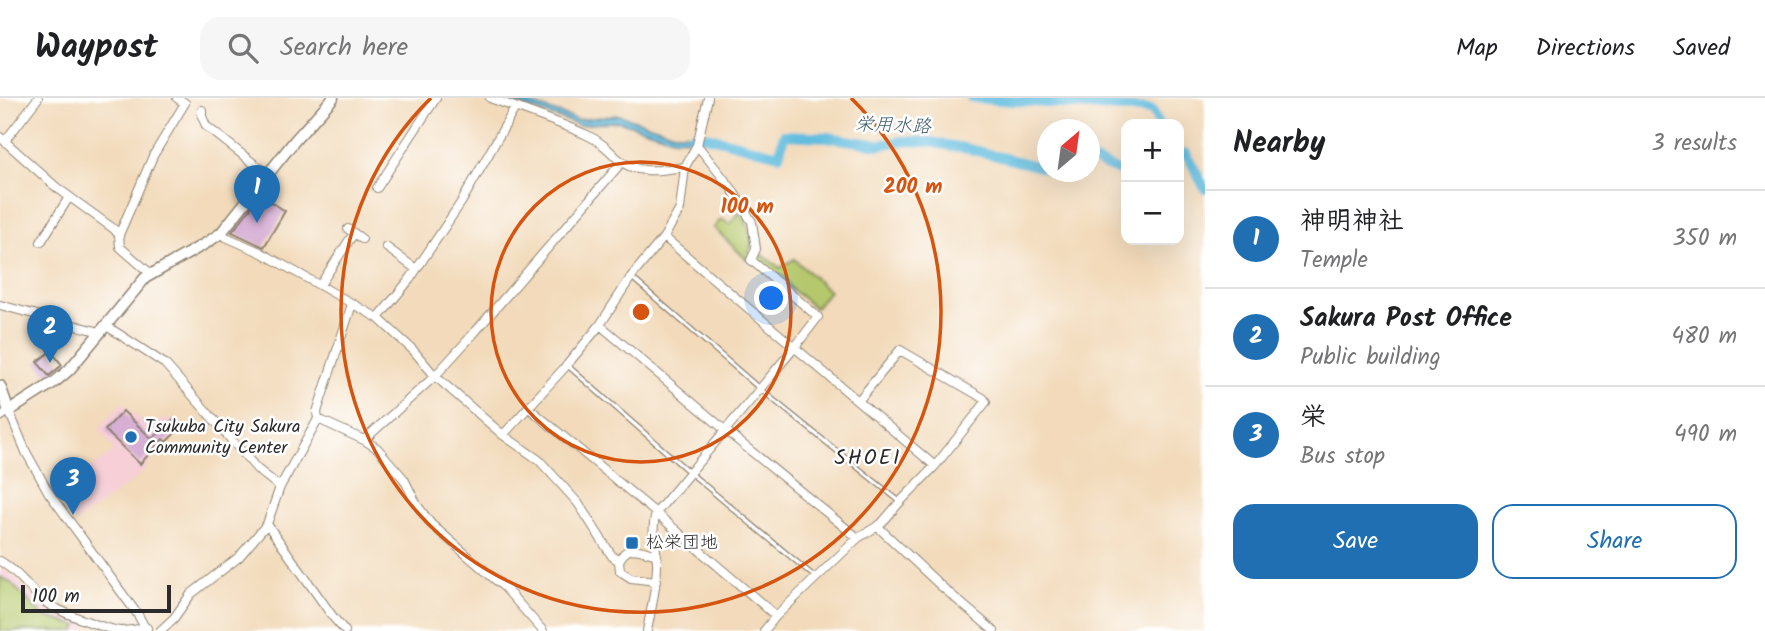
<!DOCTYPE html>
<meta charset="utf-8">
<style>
:root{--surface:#fff;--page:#f6f6f6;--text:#202124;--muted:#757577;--line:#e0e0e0;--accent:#1f6fb2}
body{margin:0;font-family:Kalam,"Klee One",sans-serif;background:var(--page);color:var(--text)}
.controls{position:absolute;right:21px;top:21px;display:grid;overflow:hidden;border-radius:14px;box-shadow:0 7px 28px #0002}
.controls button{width:63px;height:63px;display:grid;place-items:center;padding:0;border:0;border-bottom:2px solid var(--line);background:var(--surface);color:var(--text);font:35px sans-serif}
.compass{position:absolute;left:1037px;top:21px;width:63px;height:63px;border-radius:50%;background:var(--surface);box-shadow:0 7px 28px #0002;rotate:29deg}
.scale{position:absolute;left:21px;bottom:18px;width:150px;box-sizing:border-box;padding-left:7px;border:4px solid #2b2b2b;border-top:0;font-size:19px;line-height:24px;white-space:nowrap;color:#2b2b2b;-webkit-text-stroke:5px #fff;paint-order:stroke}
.you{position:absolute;left:772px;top:201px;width:24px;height:24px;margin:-18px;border:5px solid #fff;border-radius:50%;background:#1a73e8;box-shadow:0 0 0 10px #1a73e833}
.badge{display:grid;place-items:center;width:46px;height:46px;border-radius:50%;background:var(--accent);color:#fff;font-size:23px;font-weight:700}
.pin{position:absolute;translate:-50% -58px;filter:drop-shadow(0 2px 4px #0008)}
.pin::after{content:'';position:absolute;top:37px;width:24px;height:21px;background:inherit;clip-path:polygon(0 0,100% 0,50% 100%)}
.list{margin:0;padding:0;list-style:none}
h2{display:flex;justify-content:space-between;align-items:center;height:91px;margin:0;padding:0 28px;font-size:30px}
h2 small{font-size:23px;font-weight:400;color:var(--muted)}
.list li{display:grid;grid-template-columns:46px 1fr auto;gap:21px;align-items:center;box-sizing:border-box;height:98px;padding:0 28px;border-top:2px solid var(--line)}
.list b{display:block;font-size:26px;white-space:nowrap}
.list p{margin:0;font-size:23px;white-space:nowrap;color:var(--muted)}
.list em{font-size:23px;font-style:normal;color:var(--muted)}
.actions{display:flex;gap:14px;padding:21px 28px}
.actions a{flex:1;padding:16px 0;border:2px solid var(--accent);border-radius:21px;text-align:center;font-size:24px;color:var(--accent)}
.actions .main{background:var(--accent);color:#fff}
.icon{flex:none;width:38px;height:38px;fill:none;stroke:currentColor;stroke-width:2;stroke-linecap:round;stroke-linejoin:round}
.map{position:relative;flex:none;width:1205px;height:533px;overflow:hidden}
header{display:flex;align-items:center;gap:42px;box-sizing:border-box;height:98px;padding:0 35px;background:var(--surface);border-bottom:2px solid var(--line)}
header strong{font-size:33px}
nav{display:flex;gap:38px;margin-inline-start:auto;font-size:24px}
.search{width:490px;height:63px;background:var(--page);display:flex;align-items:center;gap:18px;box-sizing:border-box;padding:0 24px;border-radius:21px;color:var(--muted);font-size:26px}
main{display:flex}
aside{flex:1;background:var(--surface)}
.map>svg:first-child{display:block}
.built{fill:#f6cfd7}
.green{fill:#b5c86c;stroke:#707a4c;stroke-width:2}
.water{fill:#60bcde;stroke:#467484;stroke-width:2}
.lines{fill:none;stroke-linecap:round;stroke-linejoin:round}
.canal{stroke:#60bcde;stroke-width:10}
.building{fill:#d7afd5}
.lane-casing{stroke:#8e8272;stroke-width:6}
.street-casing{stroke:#8e8272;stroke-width:10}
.secondary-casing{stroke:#8e8272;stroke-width:13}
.lane{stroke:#fff;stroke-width:3.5}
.street{stroke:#fff;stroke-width:8}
.secondary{stroke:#fff;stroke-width:10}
.ring{fill:none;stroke:#d5540f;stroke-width:3.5}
.poi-dot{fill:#1f6fb2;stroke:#fff;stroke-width:2.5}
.labels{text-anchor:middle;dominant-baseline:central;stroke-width:5;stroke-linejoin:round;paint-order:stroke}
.poi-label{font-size:18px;fill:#2b2b2b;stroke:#fff;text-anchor:start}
.water-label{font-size:19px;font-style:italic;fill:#3e5e6a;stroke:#fff}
.quarter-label{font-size:21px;letter-spacing:2px;fill:#2b2b2b;stroke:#fff}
.centre{fill:#d5540f;stroke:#fff;stroke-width:3.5}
.ring-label{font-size:21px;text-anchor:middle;font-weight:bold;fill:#d5540f;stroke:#fff;stroke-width:5;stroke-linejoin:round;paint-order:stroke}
</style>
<header>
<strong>Waypost</strong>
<div class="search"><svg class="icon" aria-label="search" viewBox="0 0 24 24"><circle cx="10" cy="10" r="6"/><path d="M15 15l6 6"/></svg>Search here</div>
<nav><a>Map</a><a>Directions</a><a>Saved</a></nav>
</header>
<main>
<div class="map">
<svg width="1205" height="533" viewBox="0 0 1205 533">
<rect width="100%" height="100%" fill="#fff"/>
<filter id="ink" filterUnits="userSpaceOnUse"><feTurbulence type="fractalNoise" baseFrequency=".0143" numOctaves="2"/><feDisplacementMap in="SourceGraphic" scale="14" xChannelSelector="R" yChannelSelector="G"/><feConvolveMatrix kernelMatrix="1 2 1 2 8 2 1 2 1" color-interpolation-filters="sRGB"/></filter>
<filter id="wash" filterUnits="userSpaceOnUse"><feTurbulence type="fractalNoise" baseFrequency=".00686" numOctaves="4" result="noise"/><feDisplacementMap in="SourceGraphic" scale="28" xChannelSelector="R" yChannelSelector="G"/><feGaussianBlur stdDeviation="1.57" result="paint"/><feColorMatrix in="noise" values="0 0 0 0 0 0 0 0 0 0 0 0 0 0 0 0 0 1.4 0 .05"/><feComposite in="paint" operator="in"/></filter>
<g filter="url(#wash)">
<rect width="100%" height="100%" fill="#f2daba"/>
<path class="built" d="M122,305L148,328L166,320L178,332L137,380L76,424L57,396L114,353L99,330Z
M0,470L13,477L46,511L70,522L87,526L84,533H0Z"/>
<path class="green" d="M740,114C750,129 756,144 746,161L714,130L721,121L730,126Z
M761,156L780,170L794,161L829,193L815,210L756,162Z
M0,479L10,484L43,518L78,528L76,533H0Z"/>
<path class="water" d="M499,0H513L578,22L619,17L674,35H707L705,41L673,40L619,23L579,27Z"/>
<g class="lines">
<path class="canal" d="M971,0L1152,12L1159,26
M692,38H706L779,57L784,37L827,39L879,47L902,43L930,44L969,51L1048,71
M1184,56L1186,55L1205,91
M1090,61L1126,76"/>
</g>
<g id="blocks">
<path class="building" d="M261,97L285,113L264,149L232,134Z
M51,253L62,267L49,278L37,264Z
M123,313L152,341L175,321L179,325L175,329L178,332L166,344L163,341L140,366L105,332Z"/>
</g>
</g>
<g filter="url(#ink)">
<use href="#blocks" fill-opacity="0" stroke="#8e8272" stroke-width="2"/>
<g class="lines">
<defs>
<path id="lane" d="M631,179L760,291L898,402
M568,268L689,374L815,479"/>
<path id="street" d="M490,0C522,12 556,23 587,37C600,43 608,51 617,60C636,78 663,72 685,69
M202,12V18L206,28L267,76
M0,39L56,89L114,131L119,137L120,149L151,176
M5,43L38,0
M377,90L436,0
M348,131L362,141
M221,135L226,139L260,154L378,220L413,252L435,278L503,337L539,362L578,405L612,458L619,463L620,473L631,480L656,483
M119,137L153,58L185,5L177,0
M664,139L935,368
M41,144L69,99
M386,149L416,171
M320,187L354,135
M0,207L100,234
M378,220L410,181L462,103L515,10
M105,227L165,266L257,371L280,389
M600,227L725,332L858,440
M529,310L656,415L776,518L858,440L881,426L900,404L935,368L986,304L983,300L900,252L859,302
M0,319L9,313L26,354L49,395L138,517L147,533
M318,321L364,342L377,350L404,381L417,407L431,426L505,490L543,533
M503,337L567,267L600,227L631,179L664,139L680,111L685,69L697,47L708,0
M364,342L435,278L476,233L622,64
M267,426L333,519L345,533
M878,429L941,488L994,533
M0,463C18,473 28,490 44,503C56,513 103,530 120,533C128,533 138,531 147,530
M619,463C628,444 641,453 657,457
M160,533L174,520L191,496L239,459L267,426L280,389L318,321L317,314L352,206
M647,533C651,511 657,488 657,466C657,447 650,434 656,415L795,249L818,219L751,162L756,151L752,124L732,91L697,47
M764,533L776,518"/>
<path id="secondary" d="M0,288L9,313L56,283L69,272L145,180L208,144L221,135L296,41L333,0"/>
</defs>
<use href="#lane" class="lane-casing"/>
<use href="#street" class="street-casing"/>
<use href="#secondary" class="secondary-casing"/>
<use href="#lane" class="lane"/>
<use href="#street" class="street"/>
<use href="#secondary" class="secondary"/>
</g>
</g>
<g class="ring">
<circle cx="641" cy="214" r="150"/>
<path d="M851 0A300 300 0 1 1 431 0"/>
</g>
<g class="poi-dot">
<circle cx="131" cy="339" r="7"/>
<rect x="625" y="438" width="14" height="14" rx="3.5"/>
</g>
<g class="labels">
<g class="poi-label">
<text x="145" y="329">Tsukuba City Sakura<tspan x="145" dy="21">Community Center</tspan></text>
<text x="646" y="445">松栄団地</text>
</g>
<g class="water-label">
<text transform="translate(893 28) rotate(2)">栄用水路</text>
</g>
<g class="quarter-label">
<text x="868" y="360">SHOEI</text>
</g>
</g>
<circle cx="641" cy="214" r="10" class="centre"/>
<g class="ring-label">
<text x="913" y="95">200 m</text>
<text x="747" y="115">100 m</text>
</g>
</svg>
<div class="controls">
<button>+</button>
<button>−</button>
</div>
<svg class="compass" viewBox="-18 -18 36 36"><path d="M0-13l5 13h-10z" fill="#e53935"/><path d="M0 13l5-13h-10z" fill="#757577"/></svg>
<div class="scale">100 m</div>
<div class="you"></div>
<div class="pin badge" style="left:257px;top:125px">1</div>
<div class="pin badge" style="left:50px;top:265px">2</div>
<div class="pin badge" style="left:73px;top:417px">3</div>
</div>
<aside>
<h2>Nearby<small>3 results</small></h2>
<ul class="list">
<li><span class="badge">1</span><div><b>神明神社</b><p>Temple</p></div><em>350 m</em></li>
<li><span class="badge">2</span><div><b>Sakura Post Office</b><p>Public building</p></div><em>480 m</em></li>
<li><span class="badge">3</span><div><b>栄</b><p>Bus stop</p></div><em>490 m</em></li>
</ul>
<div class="actions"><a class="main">Save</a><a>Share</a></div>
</aside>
</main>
